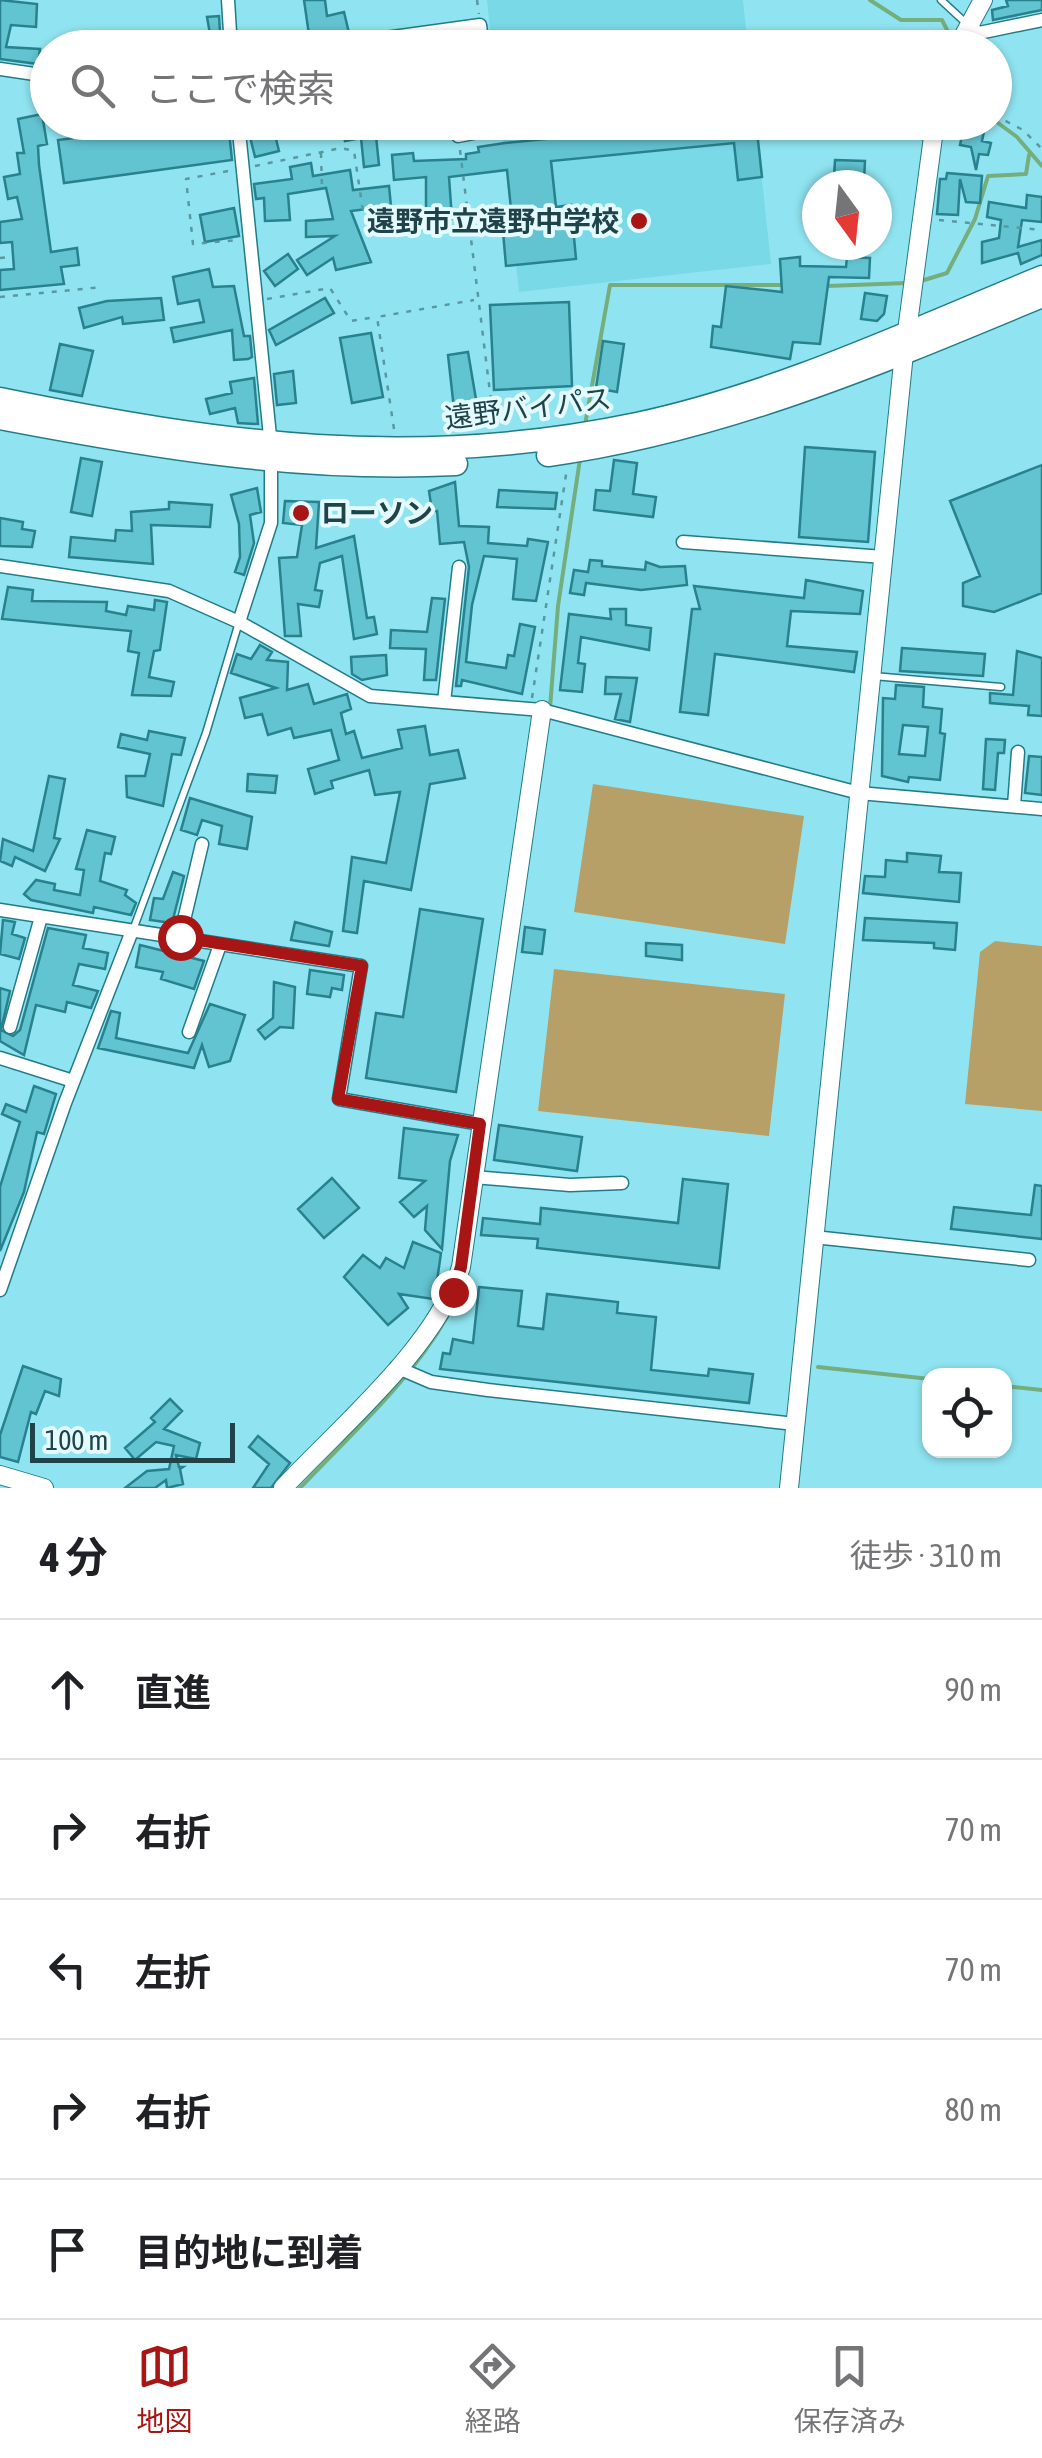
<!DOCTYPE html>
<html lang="ja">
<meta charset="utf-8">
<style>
:root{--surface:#fff;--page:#f6f6f6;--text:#202124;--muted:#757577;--line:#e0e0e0;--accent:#a81515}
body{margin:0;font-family:"Asap Condensed","Noto Sans JP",sans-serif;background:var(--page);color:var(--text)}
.controls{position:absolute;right:30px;bottom:30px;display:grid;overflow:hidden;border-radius:20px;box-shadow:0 2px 8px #0004}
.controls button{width:90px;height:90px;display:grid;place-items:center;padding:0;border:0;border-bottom:2px solid var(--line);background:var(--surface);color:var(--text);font:50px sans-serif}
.compass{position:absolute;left:802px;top:170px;width:90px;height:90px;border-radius:50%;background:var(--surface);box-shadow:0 2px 8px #0004;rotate:165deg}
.scale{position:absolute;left:30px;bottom:25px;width:205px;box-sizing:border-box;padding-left:10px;border:5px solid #1f4348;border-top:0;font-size:28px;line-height:35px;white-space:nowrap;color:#1f4348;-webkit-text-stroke:8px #e3fafe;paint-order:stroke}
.stop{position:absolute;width:30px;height:30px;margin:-22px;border:8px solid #a81515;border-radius:50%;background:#fff}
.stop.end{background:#a81515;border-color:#fff;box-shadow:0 2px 10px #0008}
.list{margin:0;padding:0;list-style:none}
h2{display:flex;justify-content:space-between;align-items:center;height:130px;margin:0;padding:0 40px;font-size:42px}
h2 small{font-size:32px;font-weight:400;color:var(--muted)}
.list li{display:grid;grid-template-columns:65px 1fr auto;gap:30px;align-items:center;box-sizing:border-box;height:140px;padding:0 40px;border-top:2px solid var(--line)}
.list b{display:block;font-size:38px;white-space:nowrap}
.list em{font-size:32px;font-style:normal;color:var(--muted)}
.icon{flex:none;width:55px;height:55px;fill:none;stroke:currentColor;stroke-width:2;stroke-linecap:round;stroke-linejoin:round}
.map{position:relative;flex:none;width:1042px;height:1488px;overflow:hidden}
.search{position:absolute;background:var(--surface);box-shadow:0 2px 8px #0004;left:30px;right:30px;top:30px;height:110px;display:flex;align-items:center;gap:25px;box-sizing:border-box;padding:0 35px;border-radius:55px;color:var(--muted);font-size:38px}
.sheet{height:830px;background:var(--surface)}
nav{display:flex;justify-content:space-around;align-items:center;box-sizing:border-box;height:140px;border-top:2px solid var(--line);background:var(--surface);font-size:28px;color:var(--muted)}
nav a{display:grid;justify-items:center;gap:5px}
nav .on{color:var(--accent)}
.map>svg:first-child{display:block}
.built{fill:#79d9e7}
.green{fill:#b7a067}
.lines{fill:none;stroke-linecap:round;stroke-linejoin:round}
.stream{stroke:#75ae7c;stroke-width:4}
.building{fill:#62c3d1;stroke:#27828d;stroke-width:2.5;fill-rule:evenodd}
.lane-casing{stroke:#207c88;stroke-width:9}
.street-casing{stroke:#207c88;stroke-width:15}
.secondary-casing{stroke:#207c88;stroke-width:20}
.highway-casing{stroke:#207c88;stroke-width:25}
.path{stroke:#5a98a1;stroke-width:2.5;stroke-dasharray:5 8;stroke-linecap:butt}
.lane{stroke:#fff;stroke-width:6}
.street{stroke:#fff;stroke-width:12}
.secondary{stroke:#fff;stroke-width:18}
.highway{stroke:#fff;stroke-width:22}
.route{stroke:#a81515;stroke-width:12}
.poi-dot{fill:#a81515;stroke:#e3fafe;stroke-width:4}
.labels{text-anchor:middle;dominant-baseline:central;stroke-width:8;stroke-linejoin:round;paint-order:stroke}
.poi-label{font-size:28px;font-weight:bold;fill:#1f4348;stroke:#e3fafe;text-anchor:end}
.street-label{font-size:28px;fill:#1f4348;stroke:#e3fafe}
</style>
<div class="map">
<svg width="1042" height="1488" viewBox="0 0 1042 1488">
<rect width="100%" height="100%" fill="#90e4f1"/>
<path class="built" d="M487,0H743L748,47H492Z
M501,123H756L771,264L519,292Z"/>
<path class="green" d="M593,784L804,816L785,944L574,912Z
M995,941L1042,946V1111L965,1104L980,952Z
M554,969L785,994L769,1136L538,1111Z"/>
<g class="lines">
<path class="stream" d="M870,0L901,20H942L952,40
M994,120L1017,137L1042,166
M921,281L947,273L975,219L988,176L1026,174L1029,155
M827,286L907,283
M585,425L610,285H782
M550,708L558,606L580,459
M818,1367L930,1379
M1004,1386L1042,1390
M300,1488C351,1434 410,1382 447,1317"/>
</g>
<path class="building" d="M0,0L37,4L36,27L11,25L6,47L40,49L38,64L0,59Z
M304,0H325L327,16L344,12L349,33L309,35Z
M1006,0H1042V10L993,20L992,10L1008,6Z
M219,16L221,48H162V41L210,34L207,17Z
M42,114L47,144L38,146L39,165L51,252L77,248L79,265L61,267L64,284L0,290V270L14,269L12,242L0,243V222L22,219L17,197L8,199L4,177L20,174L17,153H24L18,119Z
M162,122H228L232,160L64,183L58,140L163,126Z
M340,122H413V125L376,136L379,165L364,167L361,138L345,141Z
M715,122H756L762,177L738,180L734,143L551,161L556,207L571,205L576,259L506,266L502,220L512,219L507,170L449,177L452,219L426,222V177L394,180L392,155L413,153L414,161L466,159V154L479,152L478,147L505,143Z
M965,122H986L982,141L991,143L988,155L979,154L976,170L971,147L960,145Z
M273,127L279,151L255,157L249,133Z
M835,160L865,161L864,180L834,178Z
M311,163L313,176L350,170L353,190L389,186L391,206L351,211L371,262L336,270L333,258L307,275L297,260L335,236L306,237V221L333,219L326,188L288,194L290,220L265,221L264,198L256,199L254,184L292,179L290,167Z
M947,173L982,176L980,203L966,202L960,179L958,215L937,214L940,179H946Z
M1027,195L1042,197V222L1022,220L1018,247L1042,240V255L1021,264L1018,253L982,263V242L999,238L1001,220L987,217L989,202L1026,208Z
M234,208L239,236L205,242L200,215Z
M288,254L298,269L275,286L264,271Z
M800,257V266L846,267L847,257L870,258L869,278L829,277L820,344L793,342L790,359L711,347L713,326L721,327L726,286L782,292L780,259Z
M209,269L213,287L234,286L244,336H250L252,357L248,359L234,360L232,330L174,342L171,328L204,322L199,300L178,304L173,277Z
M865,293L887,296L884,314L877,321L861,319Z
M161,298L164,320L123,324L122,317L84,328L79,308L107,301Z
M325,298L334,313L276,345L269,330Z
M569,302L572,386L494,390L490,305Z
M371,333L383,397L352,403L340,338Z
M603,341L624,344L617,392L596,388Z
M60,344L93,351L82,396L50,390Z
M468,352L480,423L456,427L448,355Z
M293,371L296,403L277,405L274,374Z
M254,378L258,424L238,423L235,408L210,414L206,399L232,393L230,382Z
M805,447L875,452L868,542L799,537Z
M81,458L102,462L92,516L71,512Z
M614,460L637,463L633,494L656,497L653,517L594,510L596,490L610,491Z
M1042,465V593L994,612L963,606V583L980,576L950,501Z
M455,482L459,526L489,527L488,543L527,546L528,539L548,542L536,601L513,599L517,559L484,556L472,605L466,662L506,668L508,655L514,656L520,624L535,627L522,694L462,680L461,686H456L469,567L464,542L440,544L437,511H432L429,491Z
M257,488L261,512L250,515L254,543L244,575L235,572L240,557L239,524L231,495Z
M499,490L557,493L555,509L497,507Z
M285,501L319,502L316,548L354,536L367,618L374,617L377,634L354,639L342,556L320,563L315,590L322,591L319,607L298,604L301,636H285L279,558L297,557L302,525L283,523Z
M169,502L212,505L210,527L151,525L153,564L69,557L71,537L115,541L116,530L132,531L131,512L169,509Z
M0,518L23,522L22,529L35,531L32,547L0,546Z
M590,560L602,561V566L645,570L646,562L660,567L685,566L687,585L641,590L586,583L584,595L570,593L574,570L588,572Z
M806,580L863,591L860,614L791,611L787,646L857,652L854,672L715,654L708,715L680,712L692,609H700L694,586L804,598Z
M8,587L33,590L32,601L107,602L106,611L126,615L128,606L154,610L155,600L167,602L160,650L154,651L149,677L174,682L171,696L132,695L139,653L128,651L131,631L2,619Z
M432,598L445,599L436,680H424L426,649L390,648L391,630L427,632Z
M610,609H626V625L651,628L649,650L581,637L578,663L585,664L582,692L560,690L569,614L611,619Z
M260,645L272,652L267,660L288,662L287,690L308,684L314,704L347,694L351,709L341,713L346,734L354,731L362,758L402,748L398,730L425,726L430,755L458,750L465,778L430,784L411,890L364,881L357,933L343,931L352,857L386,863L400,792L375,795L369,770L331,781L333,788L315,794L308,769L339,760L331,730L294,738L291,728L268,735L262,714L245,718L240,698L276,688L231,673L237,654L251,659Z
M902,648L985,654L983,676L900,671Z
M1017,651L1042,658V716L1028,715L1029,706L990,703V693L1013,695Z
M386,655L387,675L362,680L352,674L351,657Z
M606,677L637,678L630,722L615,719L621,694H605Z
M896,685L924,687L923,707L942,709L940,733L945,734L940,780L909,777L908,782L882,776L883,698L895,699ZM903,725L928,727L925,756L899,754Z
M149,731L185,738L181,755L172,754L163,806L127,797L126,776H145L150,754L118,747L121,734L147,740Z
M986,739L1005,740L1004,753H998L995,790L983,789Z
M1029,756L1042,757V795L1025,793Z
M248,774L277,776L275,793L247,791Z
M49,776L65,779L54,838L60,839L45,871L15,857L12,866L0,861L3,839L33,851Z
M190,798L252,817L247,849L219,844L222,826L202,820L197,835L181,830Z
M87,830L115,837L111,854L105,853L100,881L127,890L125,895L136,903L131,915L94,907L93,913L31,900L24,894L36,880L55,884L54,890L80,895L84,870L76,869Z
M907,853L941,856L939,872L961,873L959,902L863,893L865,876L885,877L886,860L907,862Z
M173,872L184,876L172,923L150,920L154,898L163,899Z
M420,909L483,919L456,1092L366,1078L376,1013L403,1017Z
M865,918L957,923L955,950L934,948V943L863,940Z
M3,920L15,922L12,934L25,938L19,959L0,954Z
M295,922L332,932L329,946L291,940Z
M525,927L545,930L542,954L522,952Z
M48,928L86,935L83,948L108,953L105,969L79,964L73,985L98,991L91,1008L67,1002L65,1012L36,1005L24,1055L0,1041V988L10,991L1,1030L13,1036L20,1030Z
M646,943L682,945V960L646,956Z
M140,945L204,961L194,989L161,979L163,972L136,967Z
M310,970L344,975L342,990L332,988L330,997L307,994Z
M274,982L295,987L293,1028L280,1027L265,1039L258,1030L273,1018Z
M210,1004L245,1015L230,1061L209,1067L202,1045L194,1068L98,1048L111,1011L120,1013L116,1038L188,1053Z
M34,1086L56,1094L44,1134L37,1132L24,1192L0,1251V1187L20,1122L2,1114L6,1104L26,1112Z
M499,1125L582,1137L577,1171L494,1160Z
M404,1128L458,1135L450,1161L442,1249L425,1230L427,1206L414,1217L400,1202L425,1181L399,1178Z
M332,1178L359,1208L324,1238L298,1209Z
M683,1179L728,1184L719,1268L537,1248L538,1239L481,1235L483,1218L540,1224L541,1208L678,1223Z
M1035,1185L1042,1186V1239L951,1229L954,1207L1031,1215Z
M413,1242L441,1253L435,1295L433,1299L399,1294L408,1308L388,1325L344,1277L363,1255L380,1268L386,1258L404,1268Z
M479,1287L522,1291L518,1326L543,1329L547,1294L618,1302L617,1313L656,1317L651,1370L708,1376L709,1369L753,1374L749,1403L440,1369L443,1353L450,1354L453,1339L473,1343Z
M23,1366L61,1379L59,1396L45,1391L36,1414L31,1412L18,1462L0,1457V1435Z
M170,1399L182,1411L164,1429L200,1443L196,1459L176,1455L179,1467H183L180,1469L183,1484L167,1488L166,1480L155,1488H125L147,1471L169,1469L174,1446L156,1442L135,1460L125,1448L155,1422L151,1418Z
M258,1436L290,1463L271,1488H253L269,1464L249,1447Z"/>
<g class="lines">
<defs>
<path id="lane" d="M941,0L968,25
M873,676L1001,687
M133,930L206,733L239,622"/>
<path id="street" d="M228,0L231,48
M969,26L979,33L1042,20
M313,48L480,25L483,48
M0,69L48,76
M238,122L271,446V523L239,622
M458,136L494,129L493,122
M683,542L884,557
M0,566L169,591L239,622L370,696L542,710L859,793L1042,809
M444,702L459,567
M1014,806L1018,752
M0,910L361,966L339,1099L481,1124
M180,937L202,844
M10,1027L41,917
M189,1032L220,945
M0,1058L73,1081
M473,1177L570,1185L622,1183
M814,1237L1029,1260
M0,1290L65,1103L132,931
M396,1367L431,1382L488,1390L795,1424"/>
<path id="secondary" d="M957,48L983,0
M0,1475L44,1488
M283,1488C341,1426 436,1347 461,1267L542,710
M789,1488L904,353L935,122"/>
<path id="highway" d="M0,399C221,444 412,471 637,424C777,394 910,331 1042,277
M0,418C152,447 301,472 456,464
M548,455C722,431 881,363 1042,296"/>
</defs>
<use href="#lane" class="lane-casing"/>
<use href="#street" class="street-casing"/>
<use href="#secondary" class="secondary-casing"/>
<use href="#highway" class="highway-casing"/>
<path class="path" d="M477,0L479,14
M994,115L1023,130L1042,149
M333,122L336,147
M250,125L264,122
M460,150L494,425
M321,153L322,189
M255,166L341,148L354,151L363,211
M228,171L186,179L193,244L238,240
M939,220L1042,230
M0,258L12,257
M0,297L102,287
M267,299L330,288L351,321L376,317
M394,429L377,317L474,300
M532,698L567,468"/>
<use href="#lane" class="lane"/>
<use href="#street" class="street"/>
<use href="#secondary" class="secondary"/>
<use href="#highway" class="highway"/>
</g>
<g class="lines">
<path class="route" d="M180,937L362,966L338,1099L480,1124L461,1267L453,1292"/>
</g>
<g class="poi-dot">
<circle cx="639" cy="221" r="10"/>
<circle cx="301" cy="513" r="10"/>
</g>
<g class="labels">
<g class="poi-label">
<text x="619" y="221">遠野市立遠野中学校</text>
<text x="321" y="513" text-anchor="start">ローソン</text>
</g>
<g class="street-label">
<text transform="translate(528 408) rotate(-7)">遠野バイパス</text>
</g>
</g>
</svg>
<div class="controls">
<button><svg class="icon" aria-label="locate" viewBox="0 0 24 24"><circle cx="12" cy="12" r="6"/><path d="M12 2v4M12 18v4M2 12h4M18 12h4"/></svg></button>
</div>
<svg class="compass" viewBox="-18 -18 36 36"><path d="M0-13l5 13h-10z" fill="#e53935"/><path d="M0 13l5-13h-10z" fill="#757577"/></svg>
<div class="scale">100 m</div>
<div class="stop" style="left:180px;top:937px"></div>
<div class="stop end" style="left:453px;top:1292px"></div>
<div class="search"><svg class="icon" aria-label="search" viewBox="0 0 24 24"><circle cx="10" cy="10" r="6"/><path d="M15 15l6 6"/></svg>ここで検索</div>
</div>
<section class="sheet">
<h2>4 分<small>徒歩 · 310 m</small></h2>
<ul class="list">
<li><svg class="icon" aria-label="ahead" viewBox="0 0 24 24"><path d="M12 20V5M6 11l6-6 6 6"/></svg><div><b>直進</b></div><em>90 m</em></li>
<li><svg class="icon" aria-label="right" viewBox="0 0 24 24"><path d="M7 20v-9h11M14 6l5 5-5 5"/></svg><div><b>右折</b></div><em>70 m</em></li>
<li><svg class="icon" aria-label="left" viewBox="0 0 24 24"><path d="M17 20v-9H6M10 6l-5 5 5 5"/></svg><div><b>左折</b></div><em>70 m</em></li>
<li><svg class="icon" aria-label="right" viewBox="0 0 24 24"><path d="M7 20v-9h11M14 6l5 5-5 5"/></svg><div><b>右折</b></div><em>80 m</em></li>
<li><svg class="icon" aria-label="arrive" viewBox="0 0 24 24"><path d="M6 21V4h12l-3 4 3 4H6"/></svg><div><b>目的地に到着</b></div></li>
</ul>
</section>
<nav>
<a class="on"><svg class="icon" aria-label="map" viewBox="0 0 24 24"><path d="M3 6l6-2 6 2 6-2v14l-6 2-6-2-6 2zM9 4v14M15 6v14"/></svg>地図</a>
<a><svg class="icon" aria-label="directions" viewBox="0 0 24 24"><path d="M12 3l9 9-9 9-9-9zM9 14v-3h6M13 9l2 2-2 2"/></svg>経路</a>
<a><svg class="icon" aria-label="saved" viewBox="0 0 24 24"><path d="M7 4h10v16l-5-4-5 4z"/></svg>保存済み</a>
</nav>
